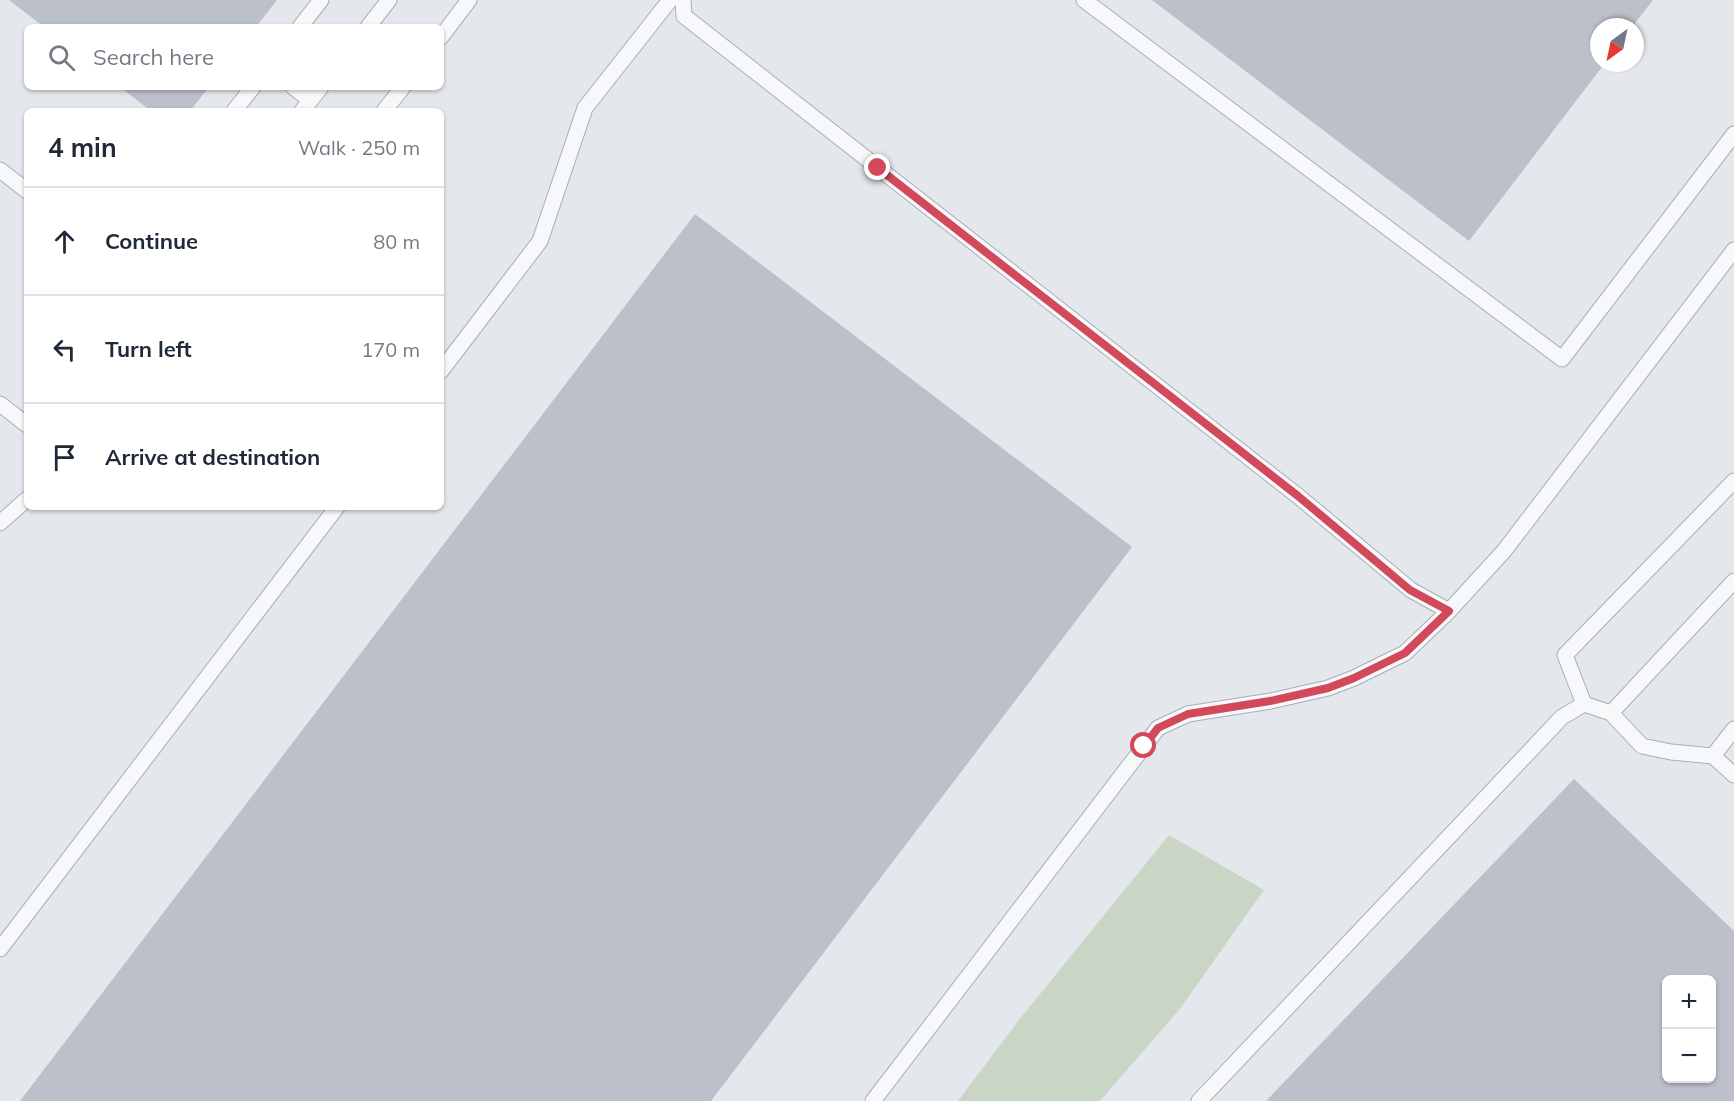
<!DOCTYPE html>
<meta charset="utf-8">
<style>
:root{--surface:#fff;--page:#f2f2f3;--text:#1f2937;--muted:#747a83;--line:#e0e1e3}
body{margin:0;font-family:Mulish,sans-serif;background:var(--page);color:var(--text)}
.controls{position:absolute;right:18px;bottom:18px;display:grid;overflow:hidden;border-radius:9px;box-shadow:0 2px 4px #0004}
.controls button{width:54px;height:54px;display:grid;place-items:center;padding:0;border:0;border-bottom:2px solid var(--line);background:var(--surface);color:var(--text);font:30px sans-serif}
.compass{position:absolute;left:1590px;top:18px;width:54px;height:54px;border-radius:50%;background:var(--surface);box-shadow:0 2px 4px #0004;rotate:213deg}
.stop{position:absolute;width:18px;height:18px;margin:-14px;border:4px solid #d1495b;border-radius:50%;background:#fff}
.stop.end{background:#d1495b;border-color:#fff;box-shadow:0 2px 6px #0008}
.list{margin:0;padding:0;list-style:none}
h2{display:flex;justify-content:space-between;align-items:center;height:78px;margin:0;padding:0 24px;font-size:26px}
h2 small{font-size:20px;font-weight:400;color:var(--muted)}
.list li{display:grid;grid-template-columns:39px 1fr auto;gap:18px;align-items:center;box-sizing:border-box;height:108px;padding:0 24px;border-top:2px solid var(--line)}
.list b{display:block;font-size:22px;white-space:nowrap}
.list em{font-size:20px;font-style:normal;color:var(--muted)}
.icon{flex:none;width:33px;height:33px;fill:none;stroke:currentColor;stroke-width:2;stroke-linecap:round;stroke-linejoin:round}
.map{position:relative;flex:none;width:1734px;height:1101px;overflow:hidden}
.search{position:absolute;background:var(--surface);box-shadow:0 2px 4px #0004;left:24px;top:24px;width:420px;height:66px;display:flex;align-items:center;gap:15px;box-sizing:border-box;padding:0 21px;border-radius:9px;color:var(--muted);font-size:22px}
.panel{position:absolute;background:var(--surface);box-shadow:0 2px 4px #0004;left:24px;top:108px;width:420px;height:402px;border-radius:9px}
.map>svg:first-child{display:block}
.green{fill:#c9d6c5}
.building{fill:#bbc0ca;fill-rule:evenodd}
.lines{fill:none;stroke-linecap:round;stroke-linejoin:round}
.service-casing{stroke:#a9aeb7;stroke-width:17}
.service{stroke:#f7f8fa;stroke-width:15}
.route{stroke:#d1495b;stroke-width:8}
</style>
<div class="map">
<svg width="1734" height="1101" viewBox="0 0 1734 1101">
<rect width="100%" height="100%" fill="#e4e7ec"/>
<path class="green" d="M1169,835L1264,890L1179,1010L1100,1101H958L1019,1020Z"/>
<path class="building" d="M9,0H277L256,27H44Z
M1152,0H1653L1632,27H1599V63H1605L1469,241Z
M120,87H209L190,111H151Z
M695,214L1132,547L711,1101H20Z
M1574,779L1734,931V1101H1266ZM1666,980H1712V1078H1666Z"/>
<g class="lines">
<defs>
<path id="service" d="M683,0L684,16L1298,496L1411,590L1449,611L1504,551L1734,250
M1084,0L1562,359L1734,134
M300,27L321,0
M368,27L389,0
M441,37L469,0
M293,87L310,100
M234,111L253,87
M302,111L321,87
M384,111L403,87
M0,170L27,191
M441,371L540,241L585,108L670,0
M0,404L27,425
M0,523L27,499
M1584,704L1565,655L1734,481
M1611,713L1734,581
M1713,756L1734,729
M0,949L337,507
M873,1101L1158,728L1188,714L1271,701L1328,688L1354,678L1405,653L1449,611
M1199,1101L1562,717L1584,704L1611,713L1642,746L1671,752L1713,756L1734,775"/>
</defs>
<use href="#service" class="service-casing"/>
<use href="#service" class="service"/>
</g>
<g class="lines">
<path class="route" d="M878,168L1298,496L1410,590L1449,611L1405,653L1354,678L1328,688L1270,701L1188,714L1158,728L1144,746"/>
</g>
</svg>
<div class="controls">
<button>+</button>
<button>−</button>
</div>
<svg class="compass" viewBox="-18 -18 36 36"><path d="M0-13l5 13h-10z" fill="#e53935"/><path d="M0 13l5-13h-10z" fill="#747a83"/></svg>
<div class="stop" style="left:1144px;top:746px"></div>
<div class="stop end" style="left:878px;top:168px"></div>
<div class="search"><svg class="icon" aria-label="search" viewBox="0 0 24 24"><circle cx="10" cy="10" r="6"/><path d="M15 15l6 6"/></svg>Search here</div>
<section class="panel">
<h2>4 min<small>Walk · 250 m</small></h2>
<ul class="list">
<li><svg class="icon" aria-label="ahead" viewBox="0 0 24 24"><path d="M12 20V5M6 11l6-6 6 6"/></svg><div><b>Continue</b></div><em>80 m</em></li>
<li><svg class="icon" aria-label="left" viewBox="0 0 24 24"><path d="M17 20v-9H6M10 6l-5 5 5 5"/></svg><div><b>Turn left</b></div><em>170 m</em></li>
<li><svg class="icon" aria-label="arrive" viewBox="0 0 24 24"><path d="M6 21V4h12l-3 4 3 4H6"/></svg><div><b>Arrive at destination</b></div></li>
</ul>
</section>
</div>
